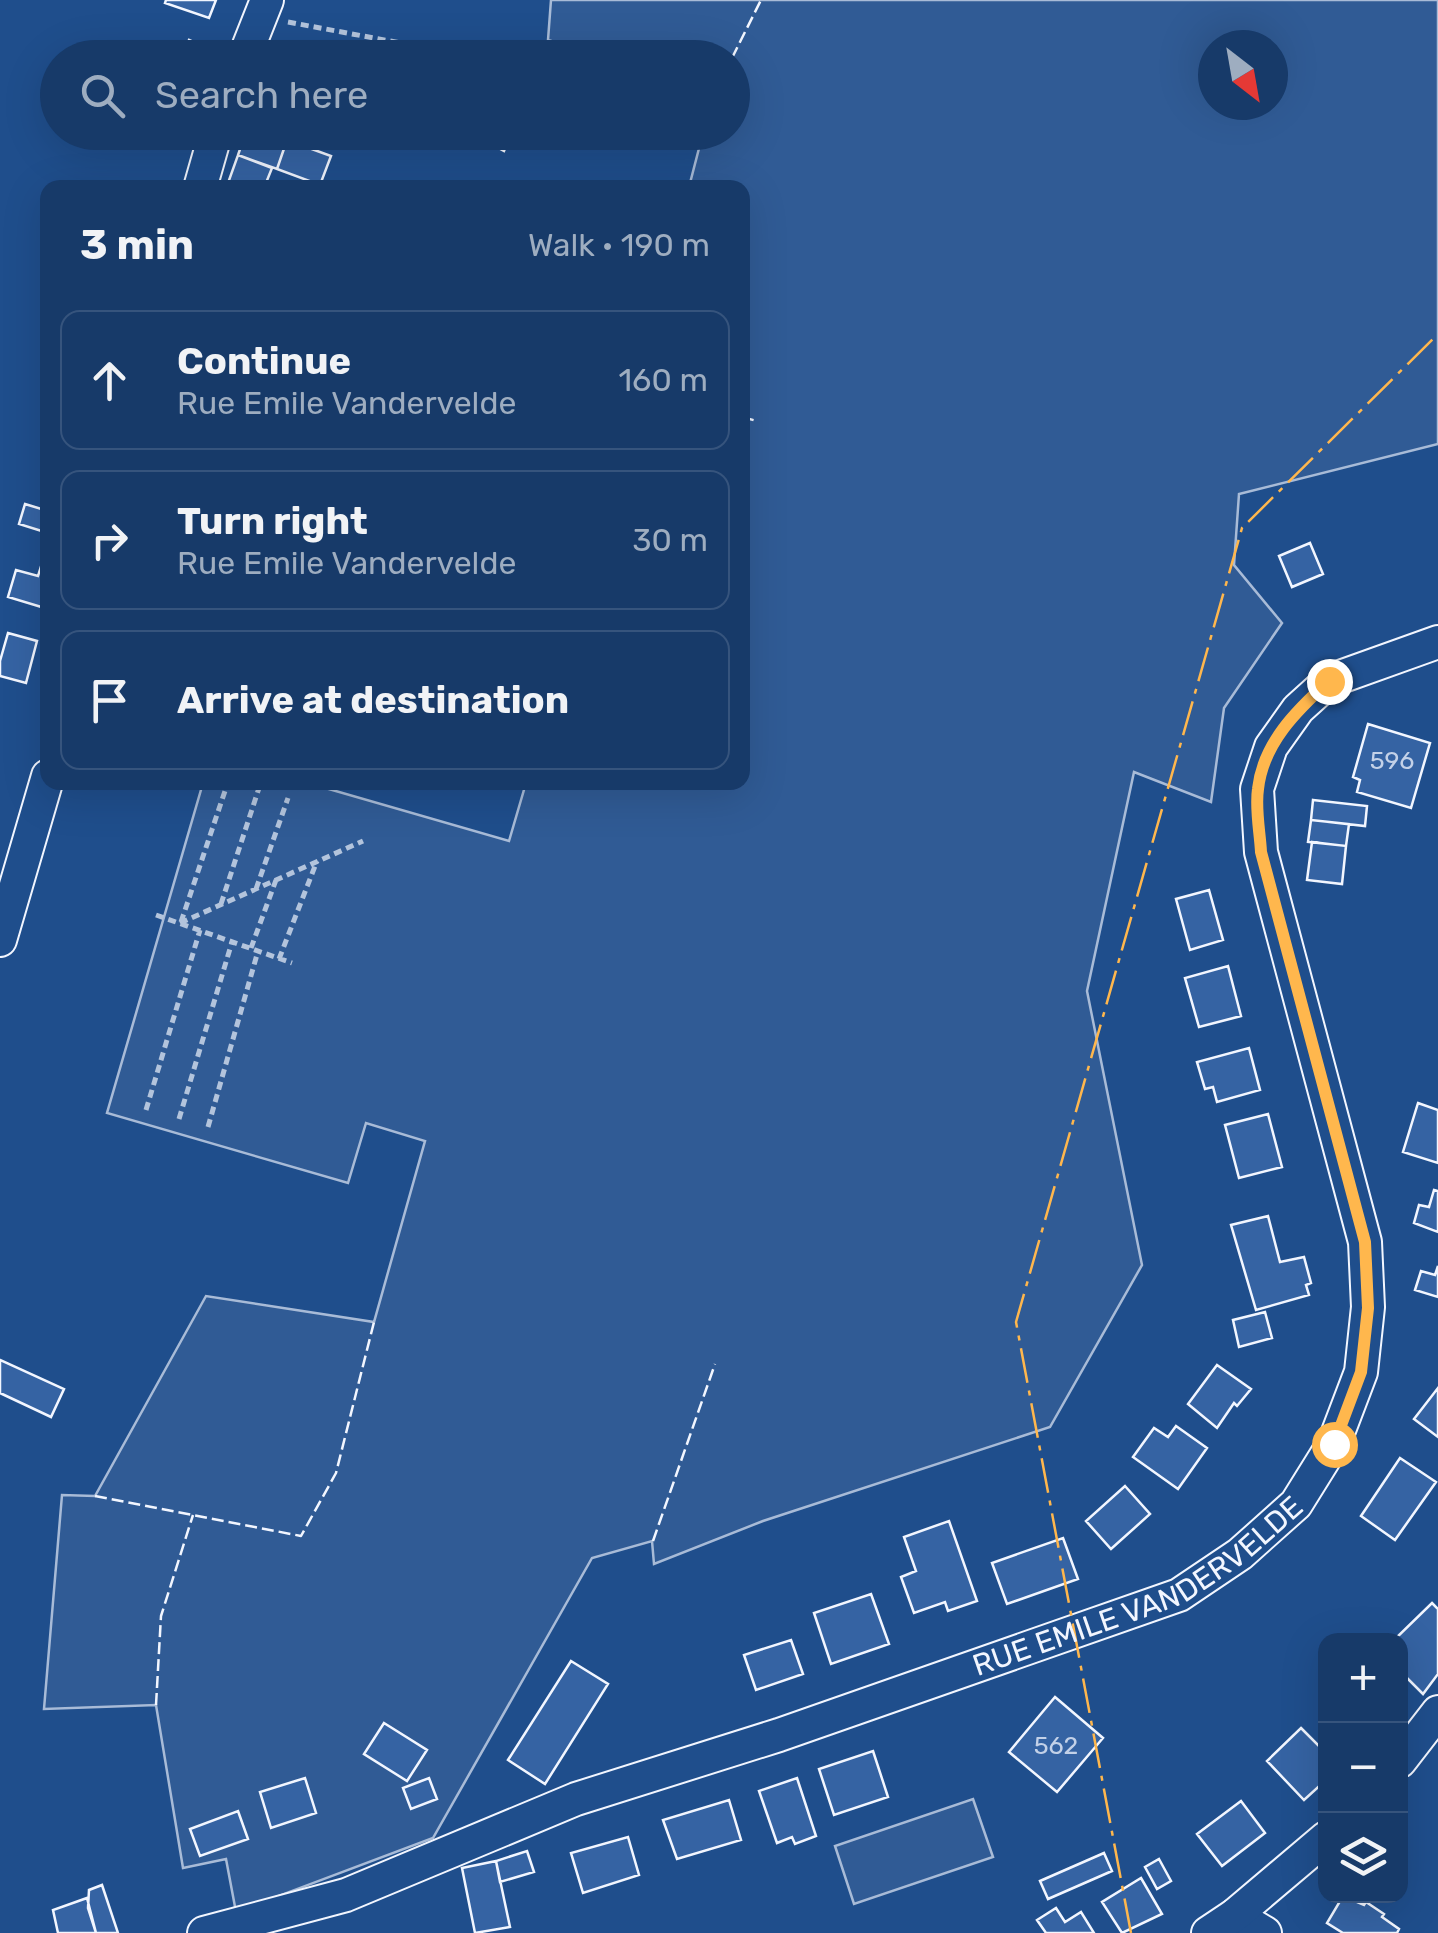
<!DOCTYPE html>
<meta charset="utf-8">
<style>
:root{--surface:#173a69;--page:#20416f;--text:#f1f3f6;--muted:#9eadc0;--line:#36547d}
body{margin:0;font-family:Rubik,sans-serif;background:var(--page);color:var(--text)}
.controls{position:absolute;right:30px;bottom:30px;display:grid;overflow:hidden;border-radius:20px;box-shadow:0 10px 40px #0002}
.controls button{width:90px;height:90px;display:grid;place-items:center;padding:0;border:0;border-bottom:2px solid var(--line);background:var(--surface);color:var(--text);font:50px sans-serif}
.compass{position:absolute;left:1198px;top:30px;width:90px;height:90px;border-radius:50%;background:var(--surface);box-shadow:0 10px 40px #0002;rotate:149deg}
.stop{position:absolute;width:30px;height:30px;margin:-22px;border:8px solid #ffb74d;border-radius:50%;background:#fff}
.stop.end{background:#ffb74d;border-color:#fff;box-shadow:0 2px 10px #0008}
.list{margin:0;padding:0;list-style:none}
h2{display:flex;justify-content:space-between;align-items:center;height:130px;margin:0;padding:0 40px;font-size:42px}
h2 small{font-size:32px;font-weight:400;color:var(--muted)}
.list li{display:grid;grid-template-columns:65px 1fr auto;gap:30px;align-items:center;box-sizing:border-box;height:140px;margin:0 20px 20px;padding:0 20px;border:2px solid var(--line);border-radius:20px}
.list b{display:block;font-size:38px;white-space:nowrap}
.list p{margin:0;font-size:32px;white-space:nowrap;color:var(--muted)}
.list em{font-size:32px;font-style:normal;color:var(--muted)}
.icon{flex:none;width:55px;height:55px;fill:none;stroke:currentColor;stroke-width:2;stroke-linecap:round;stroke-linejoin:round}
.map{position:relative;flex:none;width:1438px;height:1933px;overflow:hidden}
.search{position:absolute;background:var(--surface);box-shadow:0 10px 40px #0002;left:40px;top:40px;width:710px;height:110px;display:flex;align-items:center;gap:25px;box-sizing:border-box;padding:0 35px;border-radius:55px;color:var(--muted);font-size:38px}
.panel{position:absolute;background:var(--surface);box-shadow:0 10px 40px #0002;left:40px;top:180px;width:710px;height:610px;border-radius:20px}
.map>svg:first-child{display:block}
.green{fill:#305b95;stroke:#a8bbd7;stroke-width:2.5;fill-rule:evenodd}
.building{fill:#3563a3;stroke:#f2f6ff;stroke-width:2.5}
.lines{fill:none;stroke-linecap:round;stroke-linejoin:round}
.minor-casing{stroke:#f2f6ff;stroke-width:36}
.path{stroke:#b3c4dc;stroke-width:5;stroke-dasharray:8 5;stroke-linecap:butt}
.minor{stroke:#1f4e8c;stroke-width:32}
.fence{stroke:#f2f6ff;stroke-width:2.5;stroke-dasharray:12 5;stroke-linecap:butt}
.power{stroke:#ffb74d;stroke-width:2.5;stroke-dasharray:35 8 5 8;stroke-linecap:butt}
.route{stroke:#ffb74d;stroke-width:12}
.labels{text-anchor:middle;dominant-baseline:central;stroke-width:8;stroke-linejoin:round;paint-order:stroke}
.number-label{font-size:25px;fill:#c3d1e8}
.street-label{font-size:30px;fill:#f2f6ff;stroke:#1f4e8c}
</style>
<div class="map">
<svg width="1438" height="1933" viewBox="0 0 1438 1933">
<rect width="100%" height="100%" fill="#1f4e8c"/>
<path class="green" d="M551,0H1438V444L1239,494L1234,565L1282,623L1224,708L1211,802L1134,772L1087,991L1142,1265L1050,1427L763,1521L654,1564L652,1541L592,1558L433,1838L236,1912L226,1859L183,1868L156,1705L44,1709L62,1495L95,1496L206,1296L374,1322L425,1141L366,1123L348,1183L107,1113L203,783H308L509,841L526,783L742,782V188L689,187L703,133L732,132V58L603,57L548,40ZM1213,45H1273V105H1213Z
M973,1799L993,1857L854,1904L835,1846Z"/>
<path class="building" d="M166,0H216L209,18L165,3Z
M189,40L220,54L219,58H181Z
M246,132H278L288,137L277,169L238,155Z
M469,132H512L504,151Z
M287,140L331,156L320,185L277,169Z
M238,155L272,168L264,188H240L228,183Z
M25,504L48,511V533L19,524Z
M1310,543L1323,574L1292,587L1279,556Z
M43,560L48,561V609L8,597L16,570L38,576Z
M8,633L37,641L26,683L0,676V661Z
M1368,724L1430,743L1411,808L1357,792L1360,780L1353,777Z
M1313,800L1367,806L1365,826L1311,820Z
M1311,820L1349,824L1346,846L1308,842Z
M1312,842L1346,846L1342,884L1307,880Z
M1209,890L1223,940L1190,950L1176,899Z
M1228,966L1241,1016L1199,1027L1185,978Z
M1249,1048L1260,1090L1217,1102L1213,1087L1205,1089L1197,1062Z
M1418,1103L1438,1110V1163L1403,1152Z
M1268,1114L1282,1167L1239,1178L1225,1125Z
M1434,1190L1438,1191V1232L1414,1223L1419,1205L1429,1207Z
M1268,1216L1280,1262L1304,1257L1311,1283L1306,1285L1309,1295L1256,1310L1231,1225Z
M1438,1266V1297L1415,1290L1421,1271L1435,1275Z
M1265,1312L1272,1338L1239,1347L1233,1320Z
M0,1360L64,1389L51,1417L0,1393Z
M1217,1365L1251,1389L1237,1406L1234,1403L1217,1428L1188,1404Z
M1438,1388V1437L1414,1419Z
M1176,1426L1207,1448L1178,1489L1133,1457L1154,1428L1168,1437Z
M1400,1458L1436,1482L1395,1540L1361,1516Z
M1125,1486L1150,1514L1111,1549L1086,1521Z
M949,1521L977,1601L948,1611L945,1602L914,1613L901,1577L916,1571L904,1537Z
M1063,1538L1078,1579L1007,1604L992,1563Z
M871,1594L889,1644L831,1664L814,1613Z
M1432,1603L1438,1609V1674L1423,1694L1400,1671V1640H1394Z
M791,1640L803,1674L756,1690L744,1655Z
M571,1661L608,1684L545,1784L508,1760Z
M1055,1697L1103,1738L1057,1792L1009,1752Z
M384,1723L427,1750L407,1781L364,1754Z
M1301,1728L1326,1753V1780L1304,1800L1267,1761Z
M873,1751L888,1797L834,1815L819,1769Z
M305,1778L316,1813L271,1828L260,1792Z
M429,1778L437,1799L411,1809L403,1788Z
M797,1778L816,1836L795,1844L792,1837L777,1843L759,1791Z
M729,1800L741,1840L677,1859L663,1820Z
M1241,1801L1265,1833L1222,1866L1197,1834Z
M238,1811L248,1839L200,1856L190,1829Z
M628,1837L639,1875L583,1893L571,1853Z
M527,1851L534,1872L500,1882L496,1861Z
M1104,1853L1112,1871L1048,1899L1040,1881Z
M1159,1859L1171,1881L1157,1889L1145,1867Z
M496,1861L510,1927L475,1933L462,1868Z
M1141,1878L1162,1914L1122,1933L1102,1902Z
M102,1885L118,1933H96L88,1908L89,1890Z
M1343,1896L1364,1905L1366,1902L1384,1914L1382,1917L1399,1929L1397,1933H1343L1327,1923Z
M87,1898L96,1933H58L53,1910Z
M1056,1908L1065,1922L1081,1912L1094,1933H1046L1037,1920Z"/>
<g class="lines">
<defs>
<g id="minor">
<path d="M244,58L267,0"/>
<path d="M200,188L216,132"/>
<path d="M0,940L48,776"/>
<path d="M1400,1761L1438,1712"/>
<path d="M1235,1915L1265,1933"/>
<path id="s1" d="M204,1933L346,1895L576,1799L779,1735L1179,1595L1240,1554L1296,1504L1334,1443L1361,1372L1368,1307L1365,1242L1261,852L1257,789L1271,747L1298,709L1329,681L1438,642"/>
<path d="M1208,1933L1235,1915L1326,1838"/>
</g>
</defs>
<use href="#minor" class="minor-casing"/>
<path class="path" d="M288,22L481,58
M256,889L288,798
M221,904L259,788
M156,915L292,963
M181,922L228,782
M180,923L363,841
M251,948L276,880
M279,959L317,861
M146,1110L200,930
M179,1119L232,942
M208,1127L258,951"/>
<use href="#minor" class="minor"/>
<path class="fence" d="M732,58L761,0
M742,417L757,421
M95,1496L301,1536L336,1473L374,1322
M653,1541L715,1364
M156,1705L161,1616L193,1515"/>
<path class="power" d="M1131,1933L1016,1322L1242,528L1438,334"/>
</g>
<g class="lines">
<path class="route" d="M1329,681C1297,710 1263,743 1258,789C1255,809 1260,832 1261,852L1365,1242L1368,1308L1361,1372L1334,1444"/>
</g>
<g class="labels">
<g class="number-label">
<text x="1392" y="760">596</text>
<text x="1056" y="1745">562</text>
</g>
<g class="street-label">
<text stroke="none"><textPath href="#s1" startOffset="1000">RUE EMILE VANDERVELDE</textPath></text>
</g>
</g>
</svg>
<div class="controls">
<button>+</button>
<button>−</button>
<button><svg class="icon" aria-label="layers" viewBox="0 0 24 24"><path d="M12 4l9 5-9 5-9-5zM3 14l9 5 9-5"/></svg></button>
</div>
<svg class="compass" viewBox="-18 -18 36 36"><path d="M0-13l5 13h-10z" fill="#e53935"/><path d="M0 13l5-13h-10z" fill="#9eadc0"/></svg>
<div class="stop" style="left:1334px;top:1444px"></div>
<div class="stop end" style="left:1329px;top:681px"></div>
<div class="search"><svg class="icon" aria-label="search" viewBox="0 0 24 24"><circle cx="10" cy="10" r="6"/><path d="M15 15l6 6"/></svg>Search here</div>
<section class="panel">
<h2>3 min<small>Walk · 190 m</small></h2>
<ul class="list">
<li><svg class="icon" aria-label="ahead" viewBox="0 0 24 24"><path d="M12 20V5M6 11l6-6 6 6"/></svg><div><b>Continue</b><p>Rue Emile Vandervelde</p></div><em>160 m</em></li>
<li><svg class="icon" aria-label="right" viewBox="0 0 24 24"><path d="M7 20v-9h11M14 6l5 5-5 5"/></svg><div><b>Turn right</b><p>Rue Emile Vandervelde</p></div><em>30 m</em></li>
<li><svg class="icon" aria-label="arrive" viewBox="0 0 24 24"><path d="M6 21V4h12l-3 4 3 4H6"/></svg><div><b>Arrive at destination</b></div></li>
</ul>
</section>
</div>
